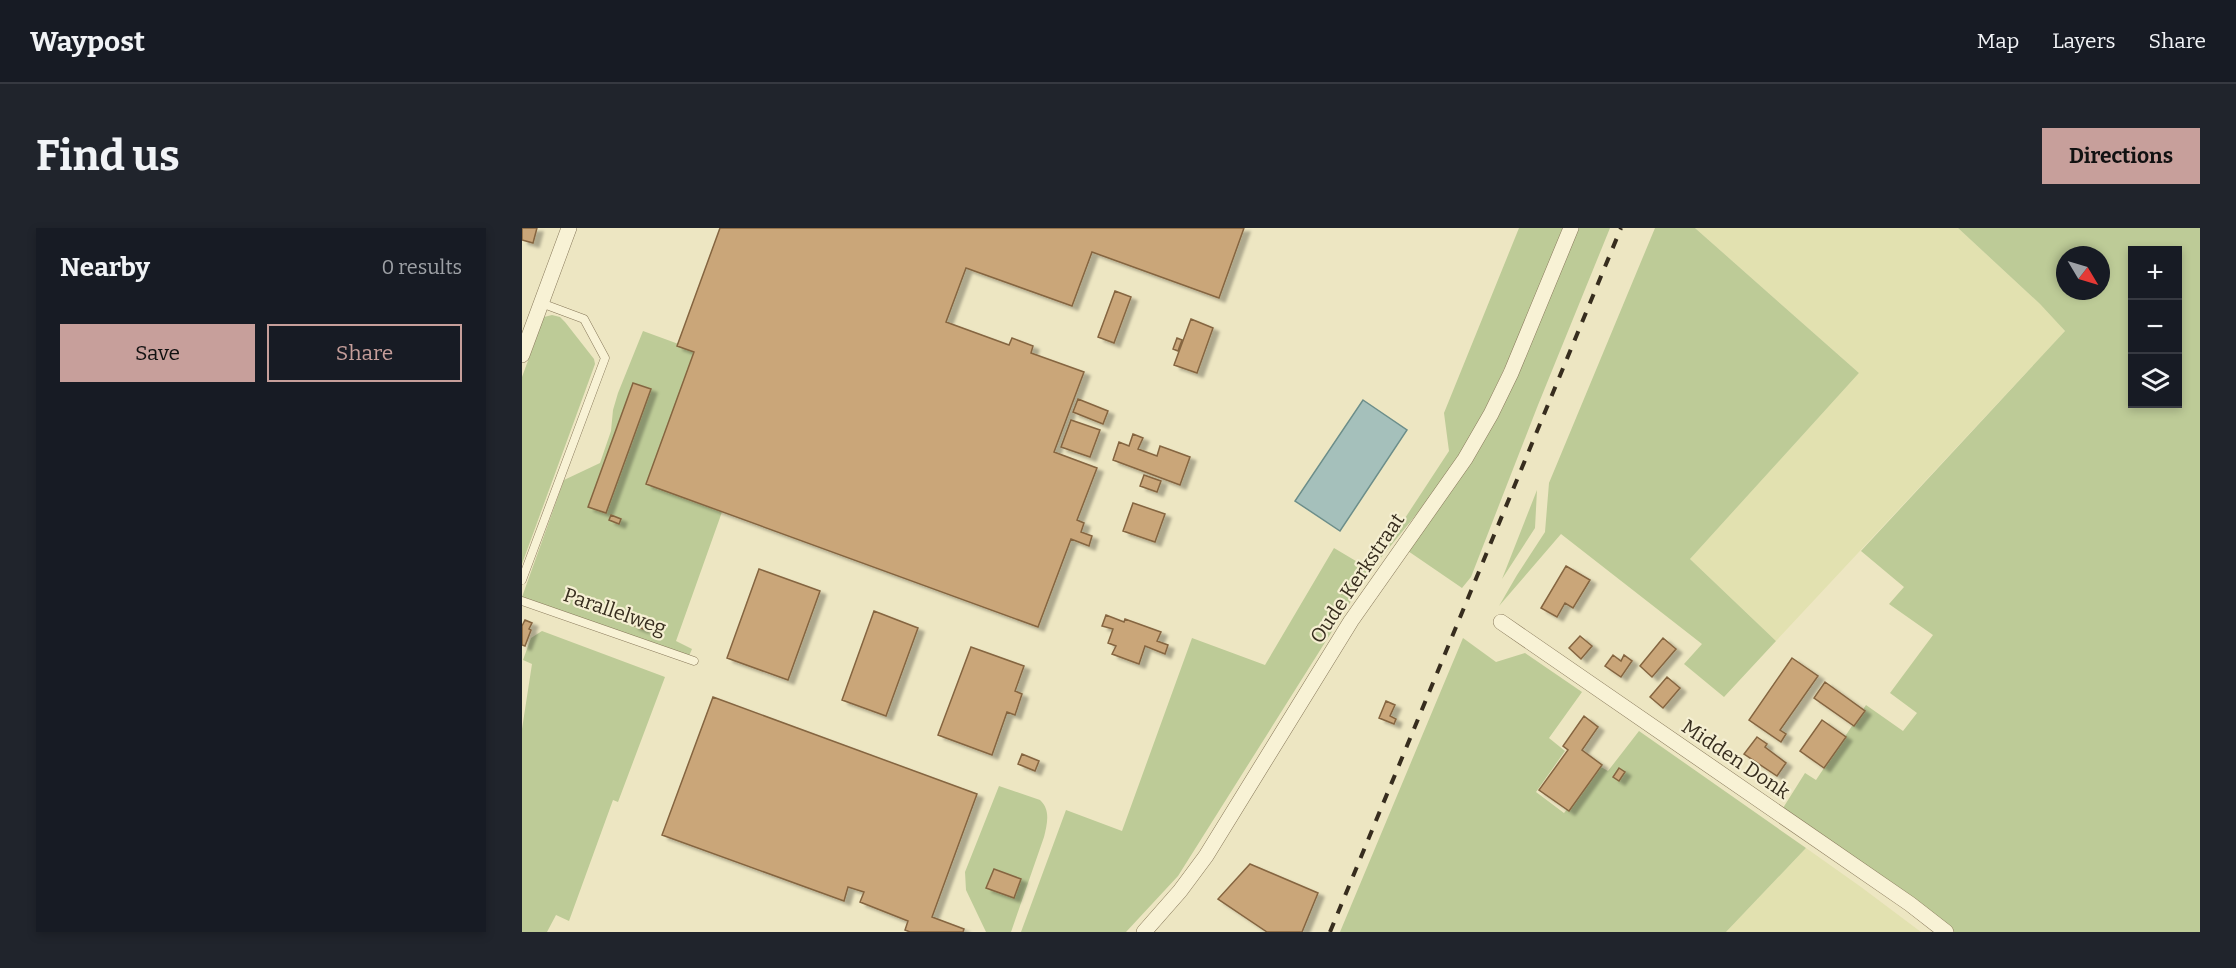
<!DOCTYPE html>
<meta charset="utf-8">
<style>
:root{--surface:#171b24;--page:#20242c;--text:#f1f3f6;--muted:#9ea1a6;--line:#363941;--accent:#c79f9b}
body{margin:0;font-family:Bitter,serif;background:var(--page);color:var(--text)}
.controls{position:absolute;right:18px;top:18px;display:grid;overflow:hidden;border-radius:0px;box-shadow:0 3px 9px #0003}
.controls button{width:54px;height:54px;display:grid;place-items:center;padding:0;border:0;border-bottom:2px solid var(--line);background:var(--surface);color:var(--text);font:30px sans-serif}
.compass{position:absolute;left:1534px;top:18px;width:54px;height:54px;border-radius:50%;background:var(--surface);box-shadow:0 3px 9px #0003;rotate:128deg}
.list{margin:0;padding:0;list-style:none}
h2{display:flex;justify-content:space-between;align-items:center;height:78px;margin:0;padding:0 24px;font-size:26px}
h2 small{font-size:20px;font-weight:400;color:var(--muted)}
.actions{display:flex;gap:12px;padding:18px 24px}
.actions a{flex:1;padding:14px 0;border:2px solid var(--accent);border-radius:0px;text-align:center;font-size:21px;color:var(--accent)}
.actions .main{background:var(--accent);color:#111}
.icon{flex:none;width:33px;height:33px;fill:none;stroke:currentColor;stroke-width:2;stroke-linecap:round;stroke-linejoin:round}
.map{position:relative;flex:none;width:1678px;height:704px;overflow:hidden;border-radius:0px}
header{display:flex;align-items:center;gap:36px;box-sizing:border-box;height:84px;padding:0 30px;background:var(--surface);border-bottom:2px solid var(--line)}
header strong{font-size:28px}
nav{display:flex;gap:33px;margin-inline-start:auto;font-size:21px}
.intro{display:flex;align-items:center;justify-content:space-between;box-sizing:border-box;height:144px;padding:0 36px}
h1{margin:0;font-size:42px}
.button{padding:15px 27px;border-radius:0px;background:var(--accent);color:#111;font-size:21px;font-weight:700}
main{display:flex;gap:36px;padding:0 36px}
aside{flex:1;background:var(--surface);border-radius:0px;box-shadow:0 3px 9px #0003}
.map>svg:first-child{display:block}
.farmland{fill:#e2e1b0}
.green{fill:#bdcb97;fill-rule:evenodd}
.water{fill:#a5c0bb;stroke:#6c8e8a;stroke-width:1.5}
.building{fill:#caa679;stroke:#856540;stroke-width:1.5;filter:url(#shadow)}
.lines{fill:none;stroke-linecap:round;stroke-linejoin:round}
.lane-casing{stroke:#87785a;stroke-width:9}
.street-casing{stroke:#87785a;stroke-width:16}
.lane{stroke:#f8f2d5;stroke-width:8}
.street{stroke:#f8f2d5;stroke-width:15}
.rail{stroke:#372d1e;stroke-width:4;stroke-dasharray:10 10;stroke-linecap:butt}
.labels{text-anchor:middle;dominant-baseline:central;stroke-width:4.5;stroke-linejoin:round;paint-order:stroke}
.street-label{font-size:20px;fill:#372d1e;stroke:#f5efd2}
</style>
<header>
<strong>Waypost</strong>
<nav><a>Map</a><a>Layers</a><a>Share</a></nav>
</header>
<div class="intro"><h1>Find us</h1><a class="button">Directions</a></div>
<main>
<aside>
<h2>Nearby<small>0 results</small></h2>
<ul class="list">
</ul>
<div class="actions"><a class="main">Save</a><a>Share</a></div>
</aside>
<div class="map">
<svg width="1678" height="704" viewBox="0 0 1678 704">
<defs>
<filter id="shadow"><feDropShadow dx="6" dy="4" stdDeviation="1.5" flood-color="#0004"/></filter>
</defs>
<rect width="100%" height="100%" fill="#ede6c2"/>
<path class="farmland" d="M1173,0H1436L1518,76L1543,103L1254,413L1168,331L1337,145Z
M1284,620L1339,659L1399,704H1204Z"/>
<path class="green" d="M997,0H1041L996,112L953,202L916,260L848,343L656,648L604,704H499L544,582L600,603L670,410L743,437L812,320L849,342L927,223L922,185Z
M1056,0H1088L1016,177L949,349L940,360L886,323C920,277 953,232 980,181Z
M1133,0H1173L1337,145L1168,331L1254,413L1202,469L1162,436L1180,416L1039,306L977,378L995,347L1023,304L1027,255Z
M1436,0H1678V704H1431L1261,580L1283,545L1294,552L1344,477L1381,503L1395,485L1368,465L1411,407L1367,376L1382,359L1339,323L1543,103L1518,76ZM1610,22H1656V176H1610ZM1543,27H1579V63H1543Z
M30,87L38,89L43,94L72,131L73,136L0,336V149L22,89Z
M121,103L173,122L125,256L200,284L154,413L170,421L167,428L0,369L42,252L78,235L89,203L91,182L96,165Z
M1015,262L1013,300L980,351Z
M20,403L143,449L96,574L91,572L47,693L34,687L25,704H0V501L10,436L1,432L9,410Z
M941,410L974,434L1003,425L1060,464L1027,510L1043,523L1014,564L1042,585L1079,539L1086,543L1117,503L1284,620L1204,704H818Z
M477,558L518,572C529,582 525,596 522,609L489,704H464L444,662L443,644Z"/>
<path class="water" d="M841,172L885,202L818,303L773,273Z"/>
<path class="building" d="M0,0H15L11,15L0,12Z
M198,0H722L697,70L570,24L550,78L444,40L424,94L487,117L490,110L511,118L509,125L562,144L532,224L575,240L555,292L562,295L559,304L570,308L567,318L549,311L516,399L124,256L172,124L155,118Z
M593,63L609,69L592,115L576,109Z
M669,91L691,100L675,145L652,137Z
M655,110L660,112L656,123L651,121Z
M111,155L129,161L84,285L66,279Z
M556,171L586,183L581,196L551,184Z
M549,192L578,202L568,229L539,219Z
M611,206L621,210L616,221L635,228L638,218L668,229L658,257L591,232L597,214L607,218Z
M622,247L639,253L635,264L618,258Z
M611,275L643,286L633,314L601,303Z
M89,287L99,291L97,296L87,292Z
M1044,338L1068,352L1051,380L1043,375L1035,389L1019,380Z
M237,341L298,363L266,452L205,430Z
M352,383L396,400L364,488L320,472Z
M584,387L602,394L603,391L639,404L635,413L646,417L643,426L623,418L617,436L590,426L594,418L586,415L591,401L580,398Z
M113,390L123,394L121,401L111,397Z
M3,392L10,395L7,401L9,402L3,418L0,417V398Z
M1058,408L1070,418L1059,431L1047,420Z
M1141,410L1154,421L1130,449L1118,438Z
M449,419L502,438L493,463L500,466L493,487L485,484L470,527L416,507Z
M1091,427L1099,433L1102,427L1110,433L1099,449L1083,438Z
M1270,430L1296,448L1258,502L1264,506L1259,514L1227,492Z
M1145,449L1158,460L1141,480L1128,469Z
M1303,454L1343,483L1332,498L1292,470Z
M191,469L455,566L410,689L442,701L441,704H388L383,702L386,693L338,674L342,664L326,659L322,673L140,607Z
M864,473L873,477L868,488L874,491L872,496L857,490Z
M1062,488L1076,499L1060,522L1080,537L1047,583L1017,562L1046,522L1041,518Z
M1300,492L1324,509L1302,540L1278,523Z
M1235,509L1245,516L1243,519L1264,535L1255,548L1222,526Z
M500,526L517,533L513,543L496,536Z
M1097,540L1103,544L1097,553L1091,549Z
M728,636L796,665L780,704H745L696,671Z
M472,641L499,651L492,670L464,660Z"/>
<g class="lines">
<defs>
<path id="lane" d="M0,352L83,130L62,91L19,75
M0,373L172,433"/>
<path id="street" d="M0,127L47,0
M979,394L1388,676L1424,704
M622,704L658,663L684,628L829,393L943,231L969,186L989,145L1049,0"/>
</defs>
<use href="#lane" class="lane-casing"/>
<use href="#street" class="street-casing"/>
<use href="#lane" class="lane"/>
<use href="#street" class="street"/>
<path class="rail" d="M808,704L1099,0"/>
</g>
<g class="labels">
<g class="street-label">
<text transform="translate(835 350) rotate(-56)">Oude Kerkstraat</text>
<text transform="translate(93 383) rotate(19)">Parallelweg</text>
<text transform="translate(1214 531) rotate(34)">Midden Donk</text>
</g>
</g>
</svg>
<div class="controls">
<button>+</button>
<button>−</button>
<button><svg class="icon" aria-label="layers" viewBox="0 0 24 24"><path d="M12 4l9 5-9 5-9-5zM3 14l9 5 9-5"/></svg></button>
</div>
<svg class="compass" viewBox="-18 -18 36 36"><path d="M0-13l5 13h-10z" fill="#e53935"/><path d="M0 13l5-13h-10z" fill="#9ea1a6"/></svg>
</div>
</main>
